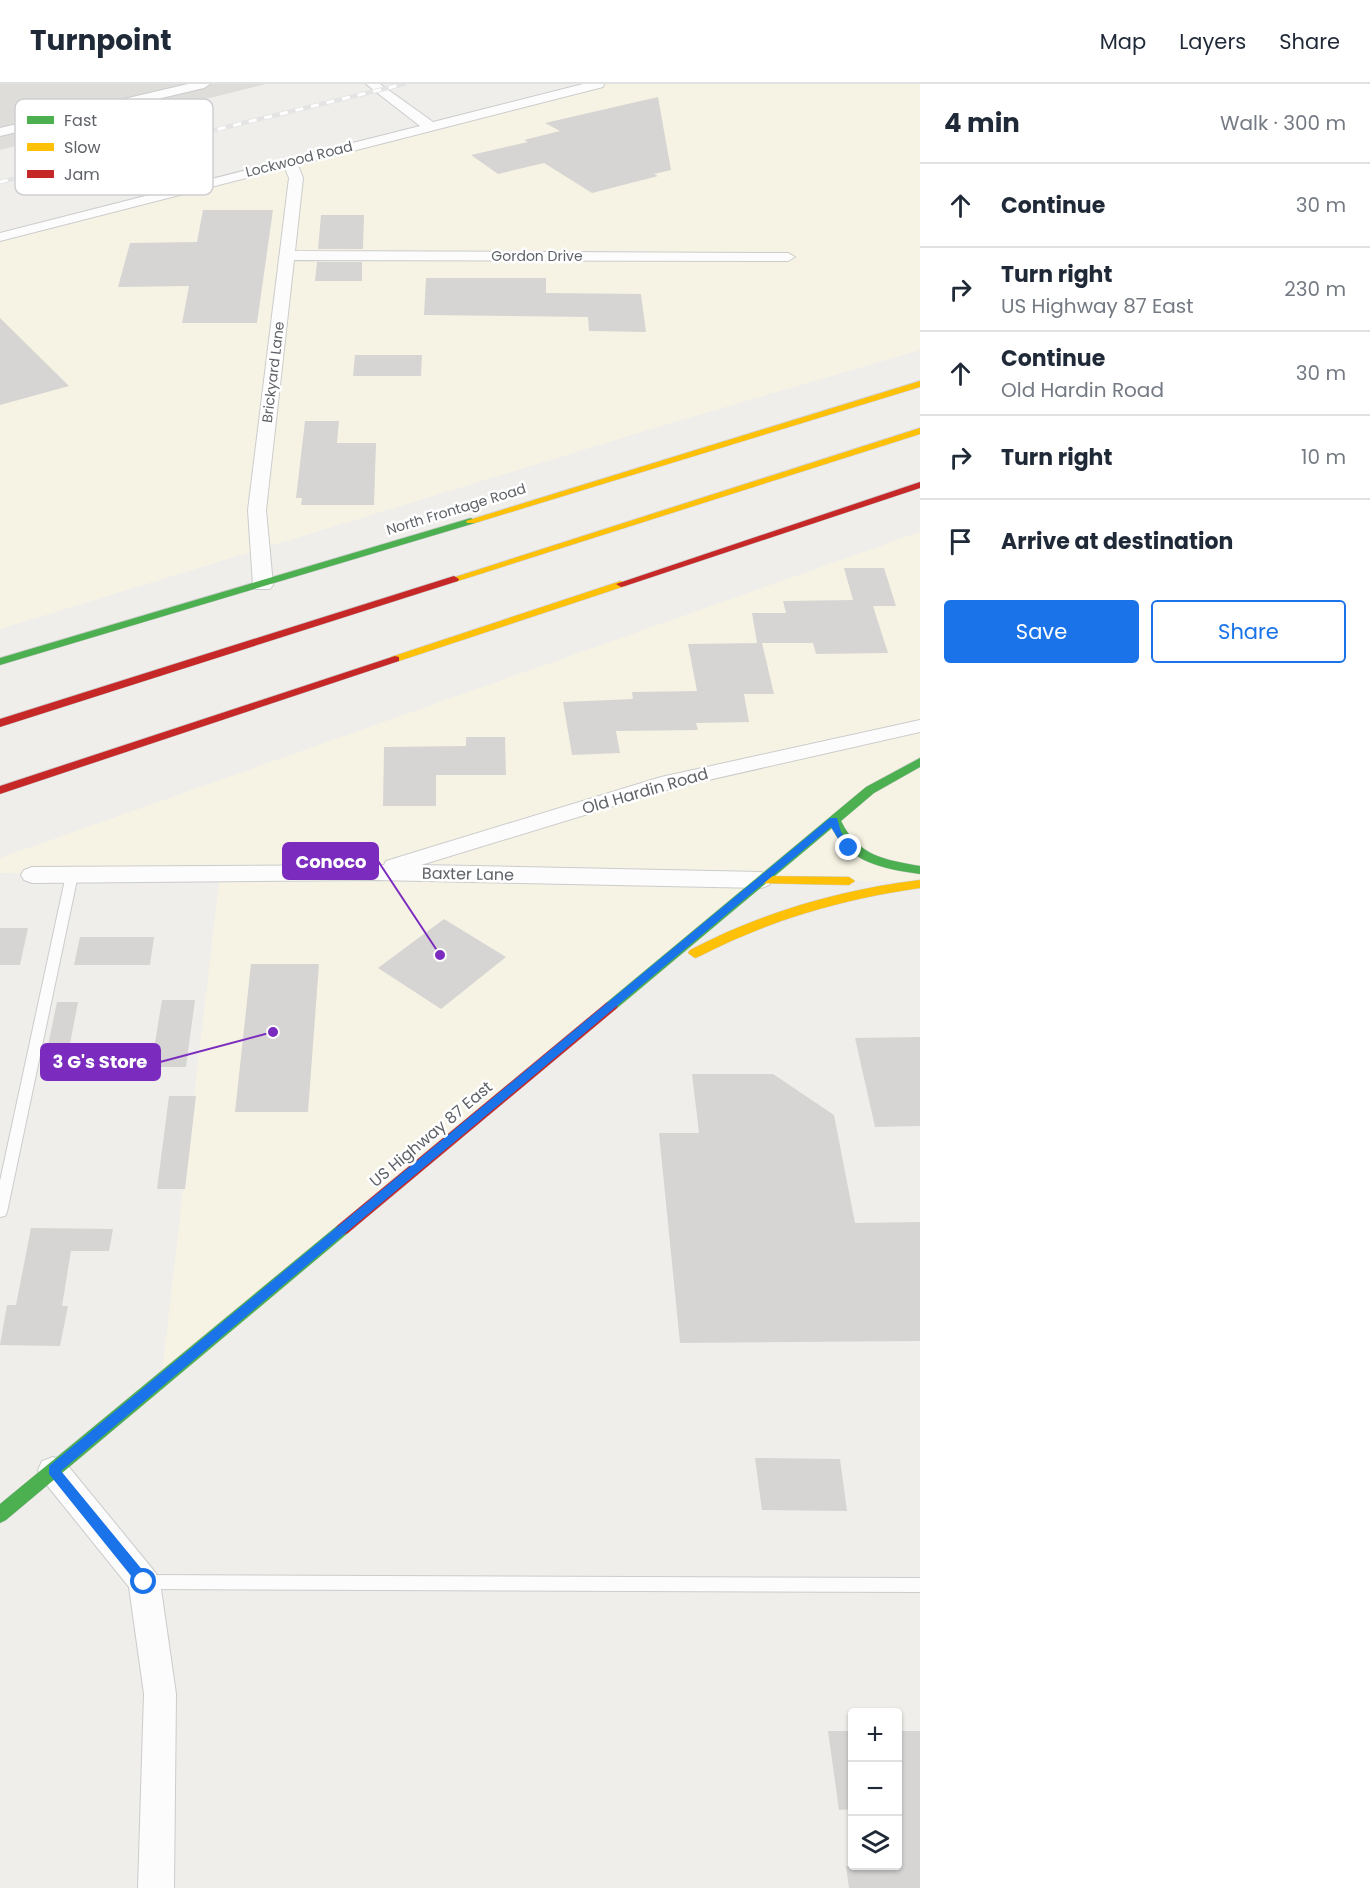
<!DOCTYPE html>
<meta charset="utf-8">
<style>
:root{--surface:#fff;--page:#f2f2f3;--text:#1f2937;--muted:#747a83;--line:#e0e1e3;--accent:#1a73e8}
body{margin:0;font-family:Poppins,sans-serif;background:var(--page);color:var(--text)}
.controls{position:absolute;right:18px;bottom:18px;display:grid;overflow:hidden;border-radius:6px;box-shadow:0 2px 4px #0004}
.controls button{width:54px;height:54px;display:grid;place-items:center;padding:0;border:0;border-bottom:2px solid var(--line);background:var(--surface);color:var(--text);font:30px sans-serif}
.stop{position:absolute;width:18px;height:18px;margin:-14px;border:4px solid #1a73e8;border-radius:50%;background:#fff}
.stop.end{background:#1a73e8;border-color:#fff;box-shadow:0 2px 6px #0008}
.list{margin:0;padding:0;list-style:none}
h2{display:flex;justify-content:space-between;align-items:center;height:78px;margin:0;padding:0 24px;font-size:26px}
h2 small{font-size:20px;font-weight:400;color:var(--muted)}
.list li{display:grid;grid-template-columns:39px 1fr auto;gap:18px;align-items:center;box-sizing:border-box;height:84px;padding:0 24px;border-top:2px solid var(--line)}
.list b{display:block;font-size:22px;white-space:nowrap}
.list p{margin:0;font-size:20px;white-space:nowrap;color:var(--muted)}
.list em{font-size:20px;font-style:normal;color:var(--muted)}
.actions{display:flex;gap:12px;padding:18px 24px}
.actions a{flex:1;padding:14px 0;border:2px solid var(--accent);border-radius:6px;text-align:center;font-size:21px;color:var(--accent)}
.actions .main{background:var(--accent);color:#fff}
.icon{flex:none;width:33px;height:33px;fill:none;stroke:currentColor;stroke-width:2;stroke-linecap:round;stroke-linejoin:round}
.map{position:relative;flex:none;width:920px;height:1804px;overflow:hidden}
header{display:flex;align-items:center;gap:36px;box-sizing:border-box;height:84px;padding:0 30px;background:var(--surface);border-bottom:2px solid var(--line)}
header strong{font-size:28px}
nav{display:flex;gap:33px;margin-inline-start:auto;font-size:21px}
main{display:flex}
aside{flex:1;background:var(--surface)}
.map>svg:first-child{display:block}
.commercial{fill:#f7f3e4}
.industrial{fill:#dfddda}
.building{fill:#d6d5d3}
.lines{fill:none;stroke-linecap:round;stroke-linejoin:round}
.lane-casing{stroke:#cbcccc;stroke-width:2}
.street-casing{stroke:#cbcccc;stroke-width:2}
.fast-casing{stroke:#cacacb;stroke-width:1}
.slow-casing{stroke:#cacacb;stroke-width:1}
.jam-casing{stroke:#cacacb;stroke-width:1}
.lane{fill:#fdfcfc;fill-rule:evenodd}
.street{fill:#fdfcfc;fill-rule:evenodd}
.fast{fill:#4caf50;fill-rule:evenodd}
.slow{fill:#ffc107;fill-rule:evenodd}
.jam{fill:#c62828;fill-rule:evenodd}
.rail-casing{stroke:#e4e4e4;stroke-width:4.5}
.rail{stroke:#fff;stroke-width:3;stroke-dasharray:8;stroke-linecap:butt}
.route{fill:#1a73e8}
.labels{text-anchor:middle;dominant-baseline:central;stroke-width:5;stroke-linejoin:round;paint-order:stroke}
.far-street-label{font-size:14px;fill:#5f6368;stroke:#fff}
.street-label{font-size:16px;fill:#5f6368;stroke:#fff}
.key{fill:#fff;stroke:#cfd0d2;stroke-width:1.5}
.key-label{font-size:16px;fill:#5f6368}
.leader{fill:none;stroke:#7b2cbf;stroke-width:2}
.callout-dot{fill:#7b2cbf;stroke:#fff;stroke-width:2}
.callout{fill:#7b2cbf;stroke:#7b2cbf;stroke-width:2}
.callout-label{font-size:18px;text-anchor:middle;font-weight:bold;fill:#fff}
</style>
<header>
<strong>Turnpoint</strong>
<nav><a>Map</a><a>Layers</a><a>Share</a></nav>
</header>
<main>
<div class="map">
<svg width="920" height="1804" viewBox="0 0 920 1804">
<rect width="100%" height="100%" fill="#efeeea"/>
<path class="commercial" d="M598,0H920V266L664,341L0,545V151Z
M920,448V798L760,796L161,1297L220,790L0,789V774Z"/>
<path class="industrial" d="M0,0H266L0,66Z"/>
<path class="building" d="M658,13L671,86L654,90L658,92L592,109L544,79L498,90L471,71L528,58L524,56L560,47L545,39Z
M203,126H273L257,239H182L189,202L118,203L130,159L197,158Z
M321,131H364L363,165H318Z
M317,178H362V197H315Z
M426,194H546V209L641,210L646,248L589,247L588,233L424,231Z
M0,234L69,302L0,321Z
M355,271H422L421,292H353Z
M305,337H339L337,359H376L374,421H301L302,414H296Z
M844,484H884L896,522H873L888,569L816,570L813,559H762L774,610H744L749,638L696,639L698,646L616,647L620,669L572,671L563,618L633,615L632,608L697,607L688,560L757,559L752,529H786L783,517L853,516Z
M466,653H505L506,691H436V722H383L384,663L466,662Z
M444,835L506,873L441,925L378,884Z
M0,844H28L20,881H0Z
M80,853H154L150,881H74Z
M251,880H319L308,1028H235Z
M162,916H195L186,983H151Z
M57,918H78L65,986H43Z
M920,953V1042L875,1043L855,954Z
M692,990H773L834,1031L855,1139L920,1138V1257L680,1259L659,1049H699Z
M169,1012H196L185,1105H157Z
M31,1144L113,1145L109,1167H71L62,1222H68L60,1262L0,1261L7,1221H16Z
M755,1374L840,1375L847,1427L762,1426Z
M828,1647H852V1725L839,1726Z
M897,1647H920V1804H849L846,1782H897Z"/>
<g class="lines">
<defs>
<path id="lane" d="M72,787L78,791L7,1128L5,1132L0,1133V1097L66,791Z
M145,1491L920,1494V1508L145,1505L139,1503L137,1498L139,1493Z"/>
<path id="street" d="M188,0H210L204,4L0,52V44Z
M366,0H380L433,38L583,0H604L603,3L298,81L303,94L295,167L788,169L795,173L788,177L294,176L266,426L273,501L270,505H256L253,501L248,426L289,94L285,84L0,157V149L282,77L284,74H293L420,42Z
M920,636V648L673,704L421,781L761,788L769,791L772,796L769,801L761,804L375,796L32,799L24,796L21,791L24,786L32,783L384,781L386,777L661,693Z
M53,1373L64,1377L155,1488L160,1498L176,1610L174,1804H138L144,1610L129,1503L42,1395L38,1386L42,1377Z"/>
<path id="fast" d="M471,434L476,437L475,439L0,581V574Z
M920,674V683L874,709L841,737C858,772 885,776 920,782V790C886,785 848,779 832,744L616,925H606L604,922L606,919L866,703Z
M343,1139L348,1141L351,1145L348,1149L6,1436L0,1439V1420L338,1141Z"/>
<path id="slow" d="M920,297V303L475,439H467L466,437Z
M920,344V350L458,497L454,498L449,495Z
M621,497L626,500L625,502L399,577L395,578L389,575L391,573Z
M761,792L849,793L855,797L849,801L756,799L755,796Z
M920,796V804C842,815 770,836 700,872L695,874L688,869L690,866C763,828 839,806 920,796Z"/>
<path id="jam" d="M920,398V404L625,502L621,503L616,500Z
M454,492L459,495L458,497L0,643V635Z
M395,572L399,573V577L0,710V702Z
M611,917L618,922L616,925L348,1149L343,1151L338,1149L335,1145L338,1141L606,919Z"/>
</defs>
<use href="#lane" class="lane-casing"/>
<use href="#street" class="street-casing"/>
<use href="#fast" class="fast-casing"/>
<use href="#slow" class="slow-casing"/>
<use href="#jam" class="jam-casing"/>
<use href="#lane" class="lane"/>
<use href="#street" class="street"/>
<use href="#fast" class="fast"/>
<use href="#slow" class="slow"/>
<use href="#jam" class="jam"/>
<defs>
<path id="rail" d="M0,98L404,0"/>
</defs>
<use href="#rail" class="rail-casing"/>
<use href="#rail" class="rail"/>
</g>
<path class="route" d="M830,734H837L841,748L853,764L852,766H845L831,743L61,1387L149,1494L151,1498L149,1503H140L49,1390V1382Z"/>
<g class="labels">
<g class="far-street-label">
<text transform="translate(299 75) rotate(-14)">Lockwood Road</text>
<text x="537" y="172">Gordon Drive</text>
<text transform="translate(273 288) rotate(-83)">Brickyard Lane</text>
<text transform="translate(456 425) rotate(-17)">North Frontage Road</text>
</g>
<g class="street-label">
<text transform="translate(645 707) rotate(-16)">Old Hardin Road</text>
<text transform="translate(468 790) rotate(1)">Baxter Lane</text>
<text transform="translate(431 1050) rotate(-40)">US Highway 87 East</text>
</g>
</g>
<rect x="15" y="15" width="198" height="96" rx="9" class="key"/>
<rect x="27" y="32" width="27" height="8" fill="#4caf50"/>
<rect x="27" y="59" width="27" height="8" fill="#ffc107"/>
<rect x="27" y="86" width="27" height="8" fill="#c62828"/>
<g class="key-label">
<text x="64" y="42">Fast</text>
<text x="64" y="69">Slow</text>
<text x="64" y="96">Jam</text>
</g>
<path class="leader" d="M440 871L378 777M273 948L160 978"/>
<g class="callout-dot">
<circle cx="440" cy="871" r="6"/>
<circle cx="273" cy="948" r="6"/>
</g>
<g class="callout">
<rect x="283" y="759" width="95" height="36" rx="6"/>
<rect x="41" y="960" width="119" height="36" rx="6"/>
</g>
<g class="callout-label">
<text x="331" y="784">Conoco</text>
<text x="100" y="984">3 G's Store</text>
</g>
</svg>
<div class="controls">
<button>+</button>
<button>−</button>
<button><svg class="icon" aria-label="layers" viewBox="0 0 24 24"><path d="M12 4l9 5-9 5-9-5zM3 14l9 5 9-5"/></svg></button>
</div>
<div class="stop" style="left:144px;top:1498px"></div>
<div class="stop end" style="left:849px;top:764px"></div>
</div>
<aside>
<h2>4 min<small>Walk · 300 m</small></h2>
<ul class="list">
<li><svg class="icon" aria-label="ahead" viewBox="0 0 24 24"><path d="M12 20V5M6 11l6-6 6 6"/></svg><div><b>Continue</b></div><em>30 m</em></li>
<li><svg class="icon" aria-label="right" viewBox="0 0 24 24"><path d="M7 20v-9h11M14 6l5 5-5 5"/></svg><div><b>Turn right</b><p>US Highway 87 East</p></div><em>230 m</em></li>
<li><svg class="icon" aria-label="ahead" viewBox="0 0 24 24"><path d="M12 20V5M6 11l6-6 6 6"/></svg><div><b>Continue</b><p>Old Hardin Road</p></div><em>30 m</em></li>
<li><svg class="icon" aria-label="right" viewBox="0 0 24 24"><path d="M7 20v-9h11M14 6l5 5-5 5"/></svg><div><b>Turn right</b></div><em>10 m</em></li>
<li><svg class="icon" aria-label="arrive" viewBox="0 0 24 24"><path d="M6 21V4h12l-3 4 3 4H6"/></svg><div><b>Arrive at destination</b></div></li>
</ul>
<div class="actions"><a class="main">Save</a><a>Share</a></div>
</aside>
</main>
